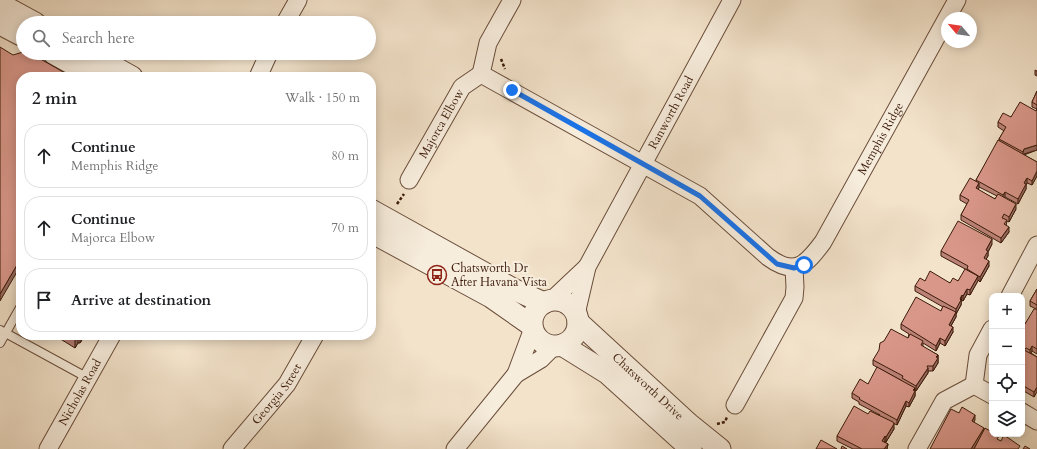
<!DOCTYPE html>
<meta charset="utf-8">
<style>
:root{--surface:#fff;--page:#f6f6f6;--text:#202124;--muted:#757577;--line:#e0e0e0}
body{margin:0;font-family:Cardo,serif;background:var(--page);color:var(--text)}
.controls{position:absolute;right:12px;bottom:12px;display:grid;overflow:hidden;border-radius:8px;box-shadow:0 2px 10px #0003}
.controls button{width:36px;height:36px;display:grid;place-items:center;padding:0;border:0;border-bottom:1px solid var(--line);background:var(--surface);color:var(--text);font:20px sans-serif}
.compass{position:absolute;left:941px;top:12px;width:36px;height:36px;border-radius:50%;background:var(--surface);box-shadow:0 2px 10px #0003;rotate:299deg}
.stop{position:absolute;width:12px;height:12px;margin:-9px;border:3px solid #1a73e8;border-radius:50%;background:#fff}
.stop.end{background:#1a73e8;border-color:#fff;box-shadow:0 1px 4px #0008}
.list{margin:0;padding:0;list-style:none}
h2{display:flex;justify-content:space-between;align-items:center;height:52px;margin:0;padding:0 16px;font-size:17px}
h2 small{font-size:13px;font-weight:400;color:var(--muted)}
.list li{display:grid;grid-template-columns:26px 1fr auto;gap:12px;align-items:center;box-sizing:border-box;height:64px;margin:0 8px 8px;padding:0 8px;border:1px solid var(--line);border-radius:16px}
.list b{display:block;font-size:15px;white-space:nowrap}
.list p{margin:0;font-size:13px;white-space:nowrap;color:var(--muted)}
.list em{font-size:13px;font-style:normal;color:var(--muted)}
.icon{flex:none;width:22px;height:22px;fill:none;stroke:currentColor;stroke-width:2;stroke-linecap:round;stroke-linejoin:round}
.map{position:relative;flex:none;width:1037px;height:449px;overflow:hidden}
.search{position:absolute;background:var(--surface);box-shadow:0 2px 10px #0003;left:16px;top:16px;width:360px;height:44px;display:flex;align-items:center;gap:10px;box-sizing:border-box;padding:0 14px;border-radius:22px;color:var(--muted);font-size:15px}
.panel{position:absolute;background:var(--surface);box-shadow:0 2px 10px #0003;left:16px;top:72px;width:360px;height:268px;border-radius:16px}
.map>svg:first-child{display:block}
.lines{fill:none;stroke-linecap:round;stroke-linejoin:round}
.service-casing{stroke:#6a4d3a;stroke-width:10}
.minor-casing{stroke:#6a4d3a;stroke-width:19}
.tertiary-casing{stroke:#6a4d3a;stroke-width:23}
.path{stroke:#3c1b0a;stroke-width:2.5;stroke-dasharray:3 2;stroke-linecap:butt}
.service{stroke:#f7eddd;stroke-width:8}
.minor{stroke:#f7eddd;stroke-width:17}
.tertiary{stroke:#f7eddd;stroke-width:21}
.wall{fill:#bb8277;stroke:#3c1b0a;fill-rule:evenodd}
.shaded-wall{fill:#986a61;stroke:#3c1b0a}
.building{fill:#d9978a;stroke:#3c1b0a}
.route{stroke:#1a73e8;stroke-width:5}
.labels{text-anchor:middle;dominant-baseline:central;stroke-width:4;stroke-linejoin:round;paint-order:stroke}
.street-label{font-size:12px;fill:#3c1b0a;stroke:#f7eddd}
.poi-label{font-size:12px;fill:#3c1b0a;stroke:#f7eddd;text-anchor:start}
</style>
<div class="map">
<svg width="1037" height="449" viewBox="0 0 1037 449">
<rect width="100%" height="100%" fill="#f3e3cb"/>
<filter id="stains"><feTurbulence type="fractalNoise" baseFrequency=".005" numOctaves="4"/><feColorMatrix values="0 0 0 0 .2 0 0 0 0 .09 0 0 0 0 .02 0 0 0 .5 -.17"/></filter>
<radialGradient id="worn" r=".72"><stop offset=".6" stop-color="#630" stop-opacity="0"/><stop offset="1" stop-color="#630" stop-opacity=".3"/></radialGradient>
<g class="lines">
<defs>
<path id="service" d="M0,330L88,378
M0,343L21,306"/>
<g id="minor">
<path id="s1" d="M512,0L488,43L481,74L700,196L768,257C795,277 806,265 823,242L957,0"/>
<path d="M285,23L298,0"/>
<path d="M258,77L269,53"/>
<path id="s2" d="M409,180L462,87L481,74"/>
<path d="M1010,296L1037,245"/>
<path d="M552,300L587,267"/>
<path id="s3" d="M576,314L587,267L732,0"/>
<path d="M992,329L978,355L974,385L992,395"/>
<path d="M516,374L541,359L553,347"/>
<path d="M735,405L794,298L795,287L794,268"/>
<path d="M1022,412L1037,421"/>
<path id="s4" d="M48,449L112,335"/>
<path id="s5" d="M232,449L287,384L315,335"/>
<path d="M455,449L516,374L532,331"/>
<path d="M917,449L944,401L974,385"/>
</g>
<g id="tertiary">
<path d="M0,4L35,23"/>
<path d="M0,24L23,36"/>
<path d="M53,53L96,77"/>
<path d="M89,53L132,77"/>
<path d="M371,210L513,289L544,303"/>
<path d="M371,232L491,297L531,325"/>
<circle cx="555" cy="323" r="23"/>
<path id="s6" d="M578,322L689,424L720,449"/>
<path d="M562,345L607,373L691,449"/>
</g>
</defs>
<use href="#service" class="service-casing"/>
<use href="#minor" class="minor-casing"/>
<use href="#tertiary" class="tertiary-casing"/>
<path class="path" d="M501,59L505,69
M397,204L404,194
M717,424L725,422L727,417"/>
<use href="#service" class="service"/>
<use href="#minor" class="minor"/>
<use href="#tertiary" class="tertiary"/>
</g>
<path class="wall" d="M1035,70L1037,71V76L1035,75Z
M1037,91V150L1024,155L1037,162V176L1032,185L1027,183L1026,185V189L1018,204L1005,197L1004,198L1016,209L1009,222L1007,221L1006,226L1009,232L1001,243L961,220V215L967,204L960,200V195L976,181V180L999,141V139L1004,131L998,127V122L1011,117L1036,111L1037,109L1032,107V102ZM979,187L997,196L995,199L978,190Z
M992,244L988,252V256L986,259L989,266L980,282L978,280L970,295L967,294L963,301L961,300V305L956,314V317L951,326L953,332L945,346L940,343L936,351L923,343V347L938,355V363L933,371H928V373L916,391L915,390V396L909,407L906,406L897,425L893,423L894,429L886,442L885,441V442L888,444L887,449H853L837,441V436L868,414L880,415L859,404V402L852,398V393L868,384L902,381L873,365V360L908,338L909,334L901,329V324L941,311L943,307L915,291V286L925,281L950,283L958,281L967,270L941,256V251Z
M1037,289V354L1032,351L1031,353L1037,357L1034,397L1022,390V327L1025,324L1036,309L1030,306V301Z
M54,335H85L80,343H78L75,348Z"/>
<path class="shaded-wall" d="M1037,145V150L1024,154L1023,157V152L1024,149Z
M1037,171V176L1032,185V181Z
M1027,178V183L1026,185V189L1018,204V199L1024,183Z
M979,183V188L976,193V188Z
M1005,192V197L1003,200V195Z
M1016,204V209L1009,222V217Z
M1009,227V232L1001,243V238Z
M992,239V244L988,252V256L984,263V258L986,250Z
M21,258V265L0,301V294Z
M989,261V266L980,282V277Z
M978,276V281L970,295V290Z
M967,289V294L963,301V296Z
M962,295L961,305L956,314V309Z
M956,312V317L949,329V325Z
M953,327V332L945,346V341Z
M77,335H78V343L75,348V339Z
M80,335H85L80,343Z
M940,338V343L936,351V346Z
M1032,346V351L1030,355V350Z
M938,355V363L933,371V366Z
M928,368V373L916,391V386Z
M1037,387V392L1034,397V392Z
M915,388V396L909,407V403Z
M906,401V406L897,425V420Z
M975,415V420L972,426V421Z
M894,424V429L886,442V437Z
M984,428V432L974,449H971Z
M885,436V441L882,446V441Z
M888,444L887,449H884Z"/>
<path class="building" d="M0,47L13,55L23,52V53H30L72,77H21V258L0,294Z
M1037,91V105L1032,102Z
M1020,102L1036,111L1037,109V145L1024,149L1023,152L999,139L1006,127L998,122L1003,113L1011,117Z
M998,140L1037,162V171L1032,181L1027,178L1024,183L1026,184L1018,199L1005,192L1003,195L976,180Z
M970,178L979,183L976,188L995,199L998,194L1016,204L1009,217L1004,214L1002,218L1007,220L1004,224L1009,227L1001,238L961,215L969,200L960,195Z
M958,221L992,239L986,250L988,251L984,258L989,261L980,277L967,269L968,266L941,251Z
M965,269L978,276L970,290L967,289L963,296L962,295L960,299L961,300L956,309L915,286L920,278L925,281L930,271L950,283L953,278L958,281Z
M1037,289V305L1030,301Z
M916,297L941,311L943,306L956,312L949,325L953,327L945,341L940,338L936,346L901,324Z
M1034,309H1037V349L1032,346L1030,350L1026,348L1024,350L1037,357V387L1034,392L1022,385V327L1025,324Z
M891,329L908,338L910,334L923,341L921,345L938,355L936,357L938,358L933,366H927L928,368L916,386L902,378L903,376L873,360L879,350L880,343L884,341Z
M69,335H77L75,339Z
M877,367L915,388L913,390L915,391L909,403L906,401L897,420L859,399L860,398L852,393L860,379L868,384Z
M854,406L868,414L870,411L893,422L894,424L886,437L885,436L882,441L888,444L884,449H862L837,436Z
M962,407L975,415L972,421L984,428L971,449H930L951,409L959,413Z
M985,428L992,432V434H996L999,436L997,439L1001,441L1004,435L1020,446L1018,449H974Z
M821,440L837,449H816Z
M842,446L847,449H841Z
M1025,446L1030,449H1023Z"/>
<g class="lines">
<path class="route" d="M512,90L700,196L777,264L794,268L804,265"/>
</g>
<defs>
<symbol id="bus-ring" viewBox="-11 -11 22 22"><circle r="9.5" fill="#f7eddd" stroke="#8f2418" stroke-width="1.5"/><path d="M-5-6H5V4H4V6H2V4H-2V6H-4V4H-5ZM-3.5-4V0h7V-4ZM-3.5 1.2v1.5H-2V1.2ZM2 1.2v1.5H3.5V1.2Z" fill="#8f2418"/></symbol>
</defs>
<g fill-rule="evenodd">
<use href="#bus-ring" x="426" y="264" width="22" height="22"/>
</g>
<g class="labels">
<g class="street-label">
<text stroke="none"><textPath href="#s3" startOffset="224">Ranworth Road</textPath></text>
<text stroke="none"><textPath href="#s2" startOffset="65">Majorca Elbow</textPath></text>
<text stroke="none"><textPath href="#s1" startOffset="609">Memphis Ridge</textPath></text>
<text stroke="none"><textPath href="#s6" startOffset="95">Chatsworth Drive</textPath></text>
<text stroke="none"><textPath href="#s4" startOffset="65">Nicholas Road</textPath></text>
<text stroke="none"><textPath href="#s5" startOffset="71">Georgia Street</textPath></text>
</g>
<g class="poi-label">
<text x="451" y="268">Chatsworth Dr<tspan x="451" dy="14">After Havana Vista</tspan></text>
</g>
</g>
<rect width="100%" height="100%" filter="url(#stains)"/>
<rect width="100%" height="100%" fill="url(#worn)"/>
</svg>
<div class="controls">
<button>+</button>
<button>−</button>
<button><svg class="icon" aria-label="locate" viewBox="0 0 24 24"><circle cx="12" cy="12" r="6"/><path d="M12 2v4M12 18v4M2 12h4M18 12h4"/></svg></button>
<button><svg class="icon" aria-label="layers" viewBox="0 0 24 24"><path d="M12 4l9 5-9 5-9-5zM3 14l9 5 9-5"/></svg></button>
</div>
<svg class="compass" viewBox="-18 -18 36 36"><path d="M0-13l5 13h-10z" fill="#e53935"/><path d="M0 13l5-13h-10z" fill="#757577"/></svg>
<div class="stop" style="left:804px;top:265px"></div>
<div class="stop end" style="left:512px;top:90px"></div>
<div class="search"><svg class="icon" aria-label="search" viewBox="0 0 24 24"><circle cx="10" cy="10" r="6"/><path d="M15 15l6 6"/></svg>Search here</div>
<section class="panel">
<h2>2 min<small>Walk · 150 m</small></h2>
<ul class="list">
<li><svg class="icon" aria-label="ahead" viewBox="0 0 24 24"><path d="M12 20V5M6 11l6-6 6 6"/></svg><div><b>Continue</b><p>Memphis Ridge</p></div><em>80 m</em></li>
<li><svg class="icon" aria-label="ahead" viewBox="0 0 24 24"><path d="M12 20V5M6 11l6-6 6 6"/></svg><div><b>Continue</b><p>Majorca Elbow</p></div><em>70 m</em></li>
<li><svg class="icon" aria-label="arrive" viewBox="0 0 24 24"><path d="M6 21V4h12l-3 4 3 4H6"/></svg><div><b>Arrive at destination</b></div></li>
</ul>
</section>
</div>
